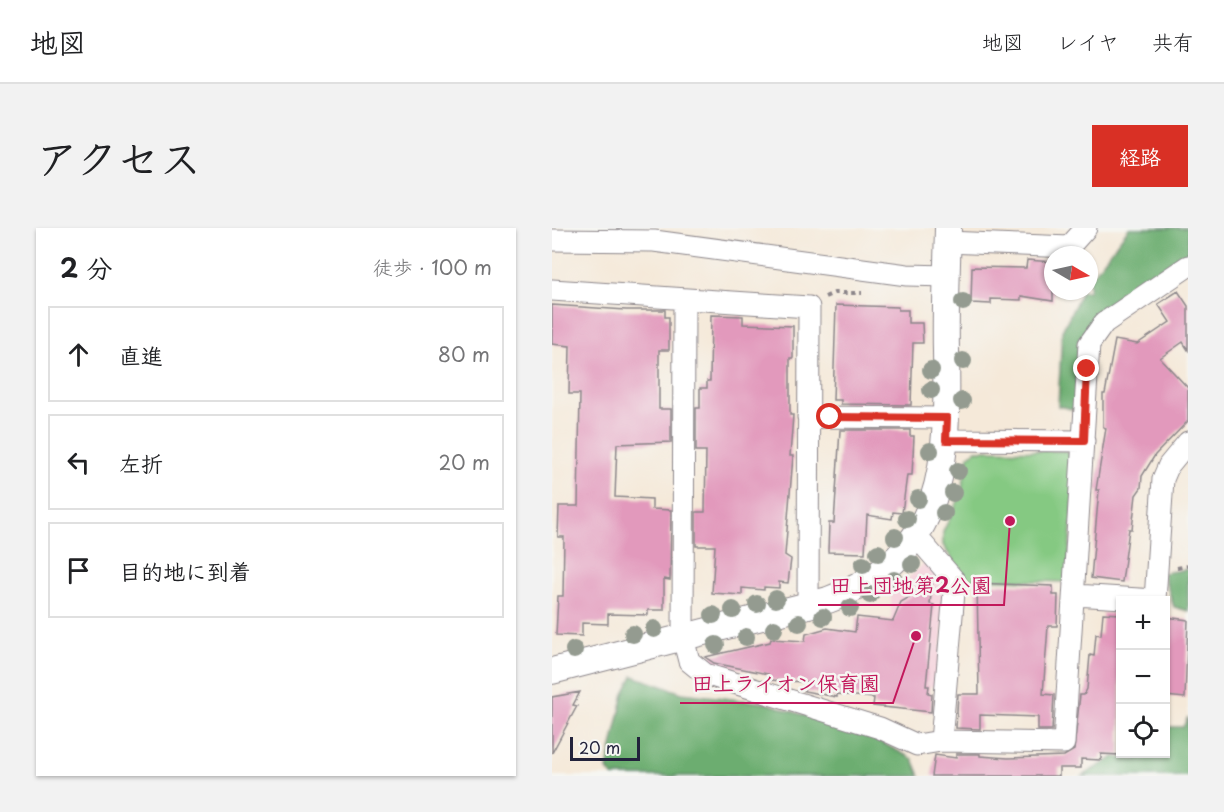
<!DOCTYPE html>
<html lang="ja">
<meta charset="utf-8">
<style>
:root{--surface:#fff;--page:#f2f2f2;--text:#202124;--muted:#757577;--line:#e0e0e0;--accent:#d93025}
body{margin:0;font-family:"Playpen Sans","Klee One",sans-serif;background:var(--page);color:var(--text)}
.controls{position:absolute;right:18px;bottom:18px;display:grid;overflow:hidden;border-radius:0px;box-shadow:0 2px 4px #0004}
.controls button{width:54px;height:54px;display:grid;place-items:center;padding:0;border:0;border-bottom:2px solid var(--line);background:var(--surface);color:var(--text);font:30px sans-serif}
.compass{position:absolute;left:492px;top:18px;width:54px;height:54px;border-radius:50%;background:var(--surface);box-shadow:0 2px 4px #0004;rotate:99deg}
.scale{position:absolute;left:18px;bottom:15px;width:70px;box-sizing:border-box;padding-left:6px;border:3px solid #22223b;border-top:0;font-size:16px;line-height:21px;white-space:nowrap;color:#22223b;-webkit-text-stroke:4px #f6f6f2;paint-order:stroke}
.stop{position:absolute;width:18px;height:18px;margin:-14px;border:4px solid #d93025;border-radius:50%;background:#fff}
.stop.end{background:#d93025;border-color:#fff;box-shadow:0 2px 6px #0008}
.list{margin:0;padding:0;list-style:none}
h2{display:flex;justify-content:space-between;align-items:center;height:78px;margin:0;padding:0 24px;font-size:26px}
h2 small{font-size:20px;font-weight:400;color:var(--muted)}
.list li{display:grid;grid-template-columns:39px 1fr auto;gap:18px;align-items:center;box-sizing:border-box;height:96px;margin:0 12px 12px;padding:0 12px;border:2px solid var(--line);border-radius:0px}
.list b{display:block;font-size:22px;white-space:nowrap}
.list em{font-size:20px;font-style:normal;color:var(--muted)}
.icon{flex:none;width:33px;height:33px;fill:none;stroke:currentColor;stroke-width:2;stroke-linecap:round;stroke-linejoin:round}
.map{position:relative;flex:none;width:636px;height:548px;overflow:hidden;border-radius:0px}
header{display:flex;align-items:center;gap:36px;box-sizing:border-box;height:84px;padding:0 30px;background:var(--surface);border-bottom:2px solid var(--line)}
header strong{font-size:28px}
nav{display:flex;gap:33px;margin-inline-start:auto;font-size:21px}
.intro{display:flex;align-items:center;justify-content:space-between;box-sizing:border-box;height:144px;padding:0 36px}
h1{margin:0;font-size:42px}
.button{padding:15px 27px;border-radius:0px;background:var(--accent);color:#fff;font-size:21px;font-weight:700}
main{display:flex;gap:36px;padding:0 36px}
aside{flex:1;background:var(--surface);border-radius:0px;box-shadow:0 2px 4px #0004}
.map>svg:first-child{display:block}
.built{fill:#f5cfda}
.green{fill:#85c982;stroke:#54765e;stroke-width:1.5}
.forest{fill:#6cad70;stroke:#476856;stroke-width:1.5}
.building{fill:#e299bc}
.lines{fill:none;stroke-linecap:round;stroke-linejoin:round}
.minor-casing{stroke:#8c868a;stroke-width:23}
.tertiary-casing{stroke:#8c868a;stroke-width:28}
.path{stroke:#8c868a;stroke-width:4;stroke-dasharray:4.5 4.5;stroke-linecap:butt}
.minor{stroke:#fff;stroke-width:21}
.tertiary{stroke:#fff;stroke-width:26}
.tree{fill:#949b90}
.route{stroke:#d93025;stroke-width:8}
.leader{fill:none;stroke:#c2185b;stroke-width:2}
.callout-dot{fill:#c2185b;stroke:#f6f6f2;stroke-width:2}
.callout-label{font-size:21px;text-anchor:middle;font-weight:bold;fill:#c2185b;stroke:#f6f6f2;stroke-width:5;stroke-linejoin:round;paint-order:stroke}
</style>
<header>
<strong>地図</strong>
<nav><a>地図</a><a>レイヤ</a><a>共有</a></nav>
</header>
<div class="intro"><h1>アクセス</h1><a class="button">経路</a></div>
<main>
<aside>
<h2>2 分<small>徒歩 · 100 m</small></h2>
<ul class="list">
<li><svg class="icon" aria-label="ahead" viewBox="0 0 24 24"><path d="M12 20V5M6 11l6-6 6 6"/></svg><div><b>直進</b></div><em>80 m</em></li>
<li><svg class="icon" aria-label="left" viewBox="0 0 24 24"><path d="M17 20v-9H6M10 6l-5 5 5 5"/></svg><div><b>左折</b></div><em>20 m</em></li>
<li><svg class="icon" aria-label="arrive" viewBox="0 0 24 24"><path d="M6 21V4h12l-3 4 3 4H6"/></svg><div><b>目的地に到着</b></div></li>
</ul>
</aside>
<div class="map">
<svg width="636" height="548" viewBox="0 0 636 548">
<rect width="100%" height="100%" fill="#f6f6f2"/>
<filter id="ink" filterUnits="userSpaceOnUse"><feTurbulence type="fractalNoise" baseFrequency=".0167" numOctaves="2"/><feDisplacementMap in="SourceGraphic" scale="12" xChannelSelector="R" yChannelSelector="G"/><feConvolveMatrix kernelMatrix="1 2 1 2 8 2 1 2 1" color-interpolation-filters="sRGB"/></filter>
<filter id="wash" filterUnits="userSpaceOnUse"><feTurbulence type="fractalNoise" baseFrequency=".008" numOctaves="4" result="noise"/><feDisplacementMap in="SourceGraphic" scale="24" xChannelSelector="R" yChannelSelector="G"/><feGaussianBlur stdDeviation="1.35" result="paint"/><feColorMatrix in="noise" values="0 0 0 0 0 0 0 0 0 0 0 0 0 0 0 0 0 1.4 0 .05"/><feComposite in="paint" operator="in"/></filter>
<g filter="url(#wash)">
<rect width="100%" height="100%" fill="#f5e9d9"/>
<path class="built" d="M379,330L395,356L385,459L339,452V365Z"/>
<path class="green" d="M424,222L514,223L524,236L515,354L413,351L391,317V304L408,269L417,228Z"/>
<path class="forest" d="M577,0H636V26L545,89L526,113L524,182L506,178L510,103L530,63H537V52Z
M636,341V383L622,379L611,345Z
M81,448L130,465L214,475L317,508L361,531L368,548H60L55,541L72,465Z
M636,489V548H530L562,529L585,532L587,526H614V499H631Z"/>
<g id="blocks">
<path class="building" d="M475,32L501,34V73L469,68V72L439,71V76L419,75L420,39L474,40Z
M626,63L636,78V122L631,114L608,130L636,160V193L603,227L590,248L589,260L584,267L580,301H577L570,354L539,350L547,262H544L554,200L551,199V166H553L563,112L585,116L618,94L606,76Z
M0,77L74,82H113V89H117V122H107V181H119V214L65,216L63,269L100,271V281L119,282L118,352L112,351V382H96V387L56,386V396L30,395V408L4,407L6,368H11L12,309H6L7,278H26L28,166H17L18,118L0,116Z
M284,77L346,79V82H356V95H370L371,115H361L359,177L289,176V172H281Z
M159,87L191,88V96L241,98V130H238V187H241L238,228H241L233,327L239,331L236,355L227,354V360L212,359V362L190,360V367L160,365L163,318H144V284H153L154,223H144V180H148V160H155V153H158Z
M288,202H358V208H362L360,247H355L350,285L341,284L340,291L315,287L313,325L276,324L277,295H282Z
M425,355L501,358V367H506L505,398H496L491,466L502,467L500,502H486V489L428,487V501L404,500L406,466H427Z
M380,356L378,376L382,377L374,458H377L376,465L380,466L379,484L321,478L322,470L285,466V469L252,463L254,454L216,452V446L162,435L153,429L218,414L219,411L253,413L254,406L275,400L303,404L305,389L341,393L349,374Z
M551,385L568,386V527L549,526V532L529,531V540H507V548H380L383,527L404,530V526H428V528L456,530L512,528L522,522L528,467H532L535,461L538,427L542,428L544,406L549,407Z
M614,389L636,392L633,470L614,468Z
M28,464L21,477L25,478L0,525V469Z"/>
</g>
</g>
<g filter="url(#ink)">
<use href="#blocks" fill-opacity="0" stroke="#8c868a" stroke-width="1.5"/>
<g class="lines">
<defs>
<path id="minor" d="M0,12L102,13L355,47L395,48
M395,14L517,19L534,0
M0,62L257,79L256,377
M132,71L131,410L137,433L153,446L328,500L365,517L389,513L512,515L537,116L552,95L636,38
M256,189L395,190
M394,212L532,213
M364,308L403,353L389,513
M523,367L603,372L611,251L617,237L636,214"/>
<path id="tertiary" d="M0,443L276,372C396,327 396,234 394,123C393,82 395,41 396,0"/>
</defs>
<use href="#minor" class="minor-casing"/>
<use href="#tertiary" class="tertiary-casing"/>
<path class="path" d="M273,69L282,65H310
M625,340L636,338"/>
<use href="#minor" class="minor"/>
<use href="#tertiary" class="tertiary"/>
</g>
<g class="tree">
<circle cx="411" cy="74" r="9"/>
<circle cx="411" cy="133" r="9"/>
<circle cx="379" cy="142" r="9"/>
<circle cx="379" cy="162" r="9"/>
<circle cx="410" cy="173" r="9"/>
<circle cx="378" cy="223" r="9"/>
<circle cx="406" cy="243" r="9"/>
<circle cx="401" cy="265" r="9"/>
<circle cx="366" cy="271" r="9"/>
<circle cx="392" cy="285" r="9"/>
<circle cx="355" cy="291" r="9"/>
<circle cx="343" cy="309" r="9"/>
<circle cx="326" cy="325" r="9"/>
<circle cx="360" cy="336" r="9"/>
<circle cx="311" cy="337" r="9"/>
<circle cx="342" cy="352" r="9"/>
<circle cx="318" cy="367" r="9"/>
<circle cx="224" cy="371" r="9"/>
<circle cx="205" cy="376" r="9"/>
<circle cx="298" cy="380" r="9"/>
<circle cx="181" cy="382" r="9"/>
<circle cx="161" cy="387" r="9"/>
<circle cx="271" cy="389" r="9"/>
<circle cx="247" cy="395" r="9"/>
<circle cx="102" cy="401" r="9"/>
<circle cx="222" cy="401" r="9"/>
<circle cx="81" cy="406" r="9"/>
<circle cx="194" cy="409" r="9"/>
<circle cx="164" cy="417" r="9"/>
<circle cx="22" cy="422" r="9"/>
</g>
</g>
<g class="lines" filter="url(#ink)">
<path class="route" d="M278,189L395,190L394,212L532,213L535,141"/>
</g>
<path class="leader" d="M458 293L452 377H266M364 408L341 475H128"/>
<g class="callout-dot">
<circle cx="458" cy="293" r="6"/>
<circle cx="364" cy="408" r="6"/>
</g>
<g class="callout-label">
<text x="359" y="365">田上団地第2公園</text>
<text x="234" y="463">田上ライオン保育園</text>
</g>
</svg>
<div class="controls">
<button>+</button>
<button>−</button>
<button><svg class="icon" aria-label="locate" viewBox="0 0 24 24"><circle cx="12" cy="12" r="6"/><path d="M12 2v4M12 18v4M2 12h4M18 12h4"/></svg></button>
</div>
<svg class="compass" viewBox="-18 -18 36 36"><path d="M0-13l5 13h-10z" fill="#e53935"/><path d="M0 13l5-13h-10z" fill="#757577"/></svg>
<div class="scale">20 m</div>
<div class="stop" style="left:278px;top:189px"></div>
<div class="stop end" style="left:535px;top:141px"></div>
</div>
</main>
